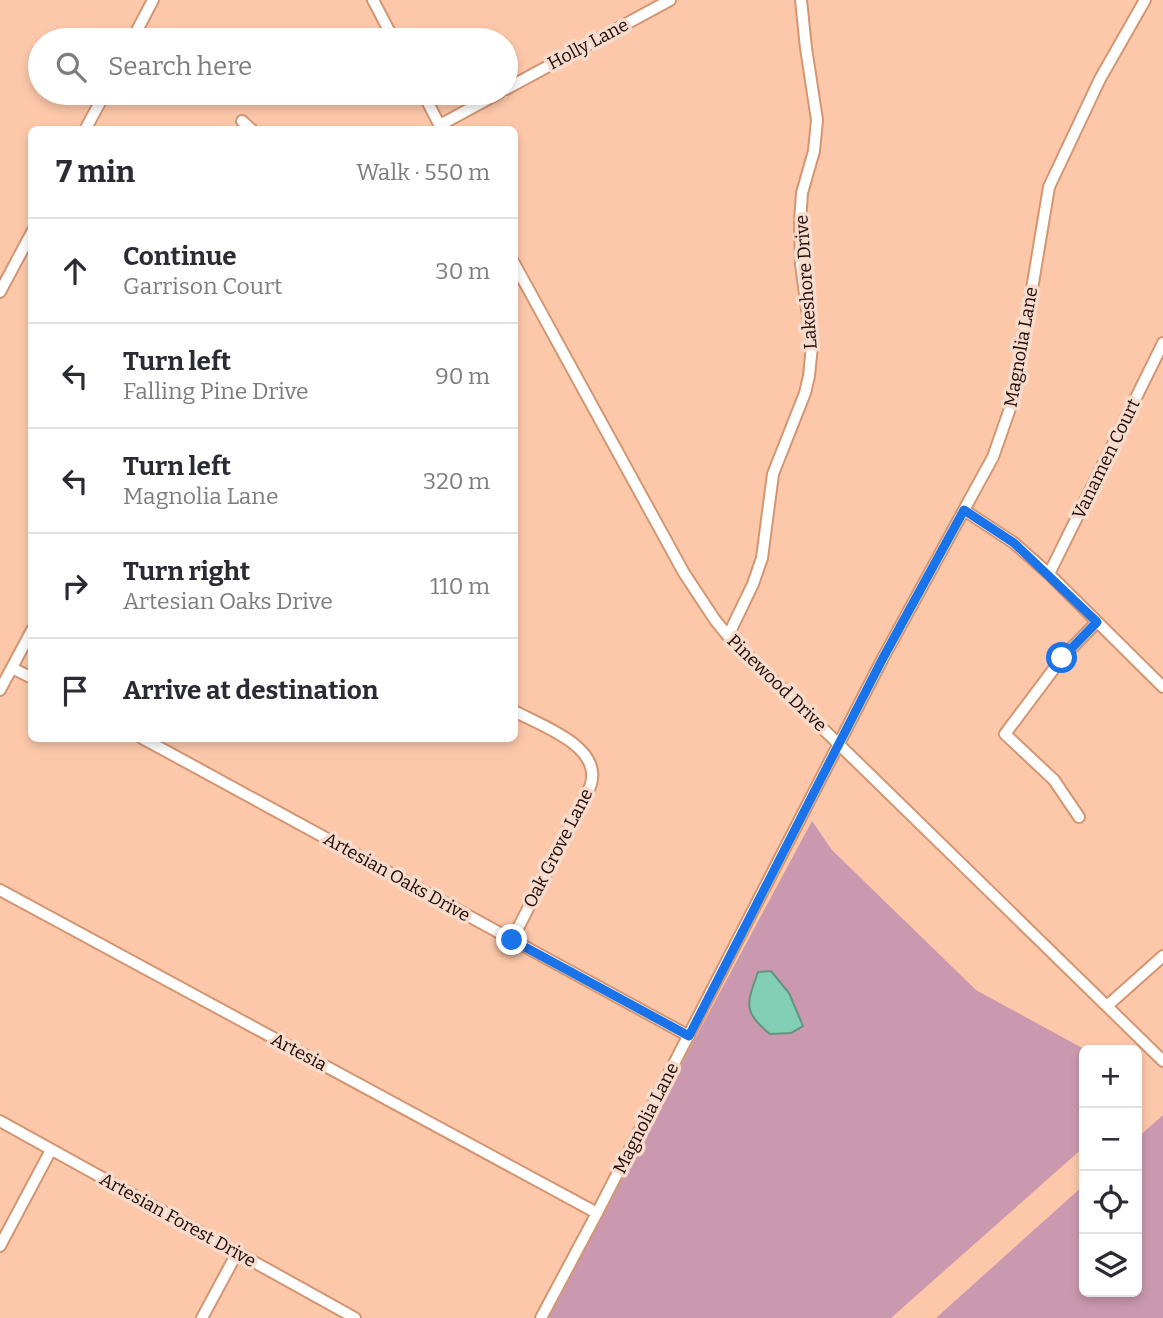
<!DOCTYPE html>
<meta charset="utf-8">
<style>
:root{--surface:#fff;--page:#f2f2f3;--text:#2b2b33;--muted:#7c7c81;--line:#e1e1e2}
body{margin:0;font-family:Bitter,serif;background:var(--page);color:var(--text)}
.controls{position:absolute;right:21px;bottom:21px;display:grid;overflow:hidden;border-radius:10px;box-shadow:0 4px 10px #0003}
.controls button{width:63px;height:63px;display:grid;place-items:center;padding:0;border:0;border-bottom:2px solid var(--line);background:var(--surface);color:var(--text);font:35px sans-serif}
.stop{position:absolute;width:21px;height:21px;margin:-16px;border:5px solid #1a73e8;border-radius:50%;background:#fff}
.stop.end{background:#1a73e8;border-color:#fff;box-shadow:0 2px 7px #0008}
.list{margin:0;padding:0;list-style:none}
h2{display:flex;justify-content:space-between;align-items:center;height:91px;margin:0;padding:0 28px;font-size:30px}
h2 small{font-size:23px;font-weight:400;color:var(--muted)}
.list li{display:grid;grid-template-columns:46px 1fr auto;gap:21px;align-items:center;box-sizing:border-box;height:105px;padding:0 28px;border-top:2px solid var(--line)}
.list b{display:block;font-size:26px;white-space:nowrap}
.list p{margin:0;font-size:23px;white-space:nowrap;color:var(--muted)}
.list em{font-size:23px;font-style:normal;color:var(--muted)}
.icon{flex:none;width:38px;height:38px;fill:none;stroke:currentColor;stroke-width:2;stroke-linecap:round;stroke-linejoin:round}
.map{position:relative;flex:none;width:1163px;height:1318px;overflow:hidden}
.search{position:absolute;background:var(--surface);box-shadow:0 4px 10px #0003;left:28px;top:28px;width:490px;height:77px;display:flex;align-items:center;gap:18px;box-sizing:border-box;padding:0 24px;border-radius:38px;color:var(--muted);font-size:26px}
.panel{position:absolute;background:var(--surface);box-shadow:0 4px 10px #0003;left:28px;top:126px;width:490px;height:616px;border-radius:10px}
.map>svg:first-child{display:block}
.green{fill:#cb99af}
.water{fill:#83cfb5;stroke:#64937f;stroke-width:2}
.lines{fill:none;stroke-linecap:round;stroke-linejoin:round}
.street-casing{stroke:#d49571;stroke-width:14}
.street{stroke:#fff;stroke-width:10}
.route{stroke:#1a73e8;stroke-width:9}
.labels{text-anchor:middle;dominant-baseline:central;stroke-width:7;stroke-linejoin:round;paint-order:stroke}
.street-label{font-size:18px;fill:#1c0600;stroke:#f7dccd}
</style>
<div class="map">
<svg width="1163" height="1318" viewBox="0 0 1163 1318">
<rect width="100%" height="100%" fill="#fdc8aa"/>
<path class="green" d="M812,821L832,850L976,990L1086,1050H1084V1147L891,1318H545Z
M1163,1115V1318H936L1084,1185V1292H1137V1138Z"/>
<path class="water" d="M771,971L789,993L803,1026L791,1033L770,1034C742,1012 747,1003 758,972Z"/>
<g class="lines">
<defs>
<path id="street" d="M373,0L394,40
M132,40L153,0
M506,89L670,0
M423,93L442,130
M242,121L252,130
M440,125L499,93
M85,130L105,93
M514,263L684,573L715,620L728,636L1163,1061
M0,292L32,232
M964,510L1014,543L1049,574L1163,687
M1049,574L1163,343
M728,636L753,584L762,558L773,474L805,393L809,376L812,346L801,264L800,222L802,193L814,151L817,120L806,48L801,0
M12,668L32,678
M0,690L32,630
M142,738L689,1036
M1079,817L1054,780L1005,734L1062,658L1097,622
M0,890L597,1213
M512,940L590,787C605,747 542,726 514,711
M1107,1006L1163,956
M0,1121L355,1318
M0,1246L51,1150
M202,1318L237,1253
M541,1318L597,1213L883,658L993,457L1014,397L1049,187L1100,79L1145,0"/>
</defs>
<use href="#street" class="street-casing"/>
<use href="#street" class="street"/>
</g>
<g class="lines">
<path class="route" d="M512,940L689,1036L883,658L964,510L1014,543L1097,622L1062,658"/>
</g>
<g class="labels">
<g class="street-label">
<text transform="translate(588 44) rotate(-28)">Holly Lane</text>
<text transform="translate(806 282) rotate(-94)">Lakeshore Drive</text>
<text transform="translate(1021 347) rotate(-80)">Magnolia Lane</text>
<text transform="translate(1106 459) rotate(-64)">Vanamen Court</text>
<text transform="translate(777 683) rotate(44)">Pinewood Drive</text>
<text transform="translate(558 848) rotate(-63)">Oak Grove Lane</text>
<text transform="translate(397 877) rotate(29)">Artesian Oaks Drive</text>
<text transform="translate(299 1052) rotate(28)">Artesia</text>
<text transform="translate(646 1118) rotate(-63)">Magnolia Lane</text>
<text transform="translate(178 1220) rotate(29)">Artesian Forest Drive</text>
</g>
</g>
</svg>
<div class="controls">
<button>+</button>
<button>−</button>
<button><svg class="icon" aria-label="locate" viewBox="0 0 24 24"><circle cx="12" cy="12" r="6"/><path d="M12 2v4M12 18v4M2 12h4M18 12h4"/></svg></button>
<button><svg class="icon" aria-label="layers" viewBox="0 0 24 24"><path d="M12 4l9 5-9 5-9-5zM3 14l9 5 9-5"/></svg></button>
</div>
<div class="stop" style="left:1062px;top:658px"></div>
<div class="stop end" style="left:512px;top:940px"></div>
<div class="search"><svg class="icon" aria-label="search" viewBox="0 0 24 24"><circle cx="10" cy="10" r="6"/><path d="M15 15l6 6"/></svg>Search here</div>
<section class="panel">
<h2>7 min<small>Walk · 550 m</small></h2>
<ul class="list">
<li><svg class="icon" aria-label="ahead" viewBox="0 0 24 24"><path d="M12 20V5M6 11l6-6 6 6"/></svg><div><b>Continue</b><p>Garrison Court</p></div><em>30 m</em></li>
<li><svg class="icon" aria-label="left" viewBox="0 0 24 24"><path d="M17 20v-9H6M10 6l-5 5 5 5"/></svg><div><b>Turn left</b><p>Falling Pine Drive</p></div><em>90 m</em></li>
<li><svg class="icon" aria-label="left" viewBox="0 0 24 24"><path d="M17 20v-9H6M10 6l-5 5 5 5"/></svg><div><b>Turn left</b><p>Magnolia Lane</p></div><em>320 m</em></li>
<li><svg class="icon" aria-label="right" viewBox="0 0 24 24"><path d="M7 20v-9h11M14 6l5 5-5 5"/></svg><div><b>Turn right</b><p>Artesian Oaks Drive</p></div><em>110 m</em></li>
<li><svg class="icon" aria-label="arrive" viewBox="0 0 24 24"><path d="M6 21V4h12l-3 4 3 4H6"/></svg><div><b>Arrive at destination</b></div></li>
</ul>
</section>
</div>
